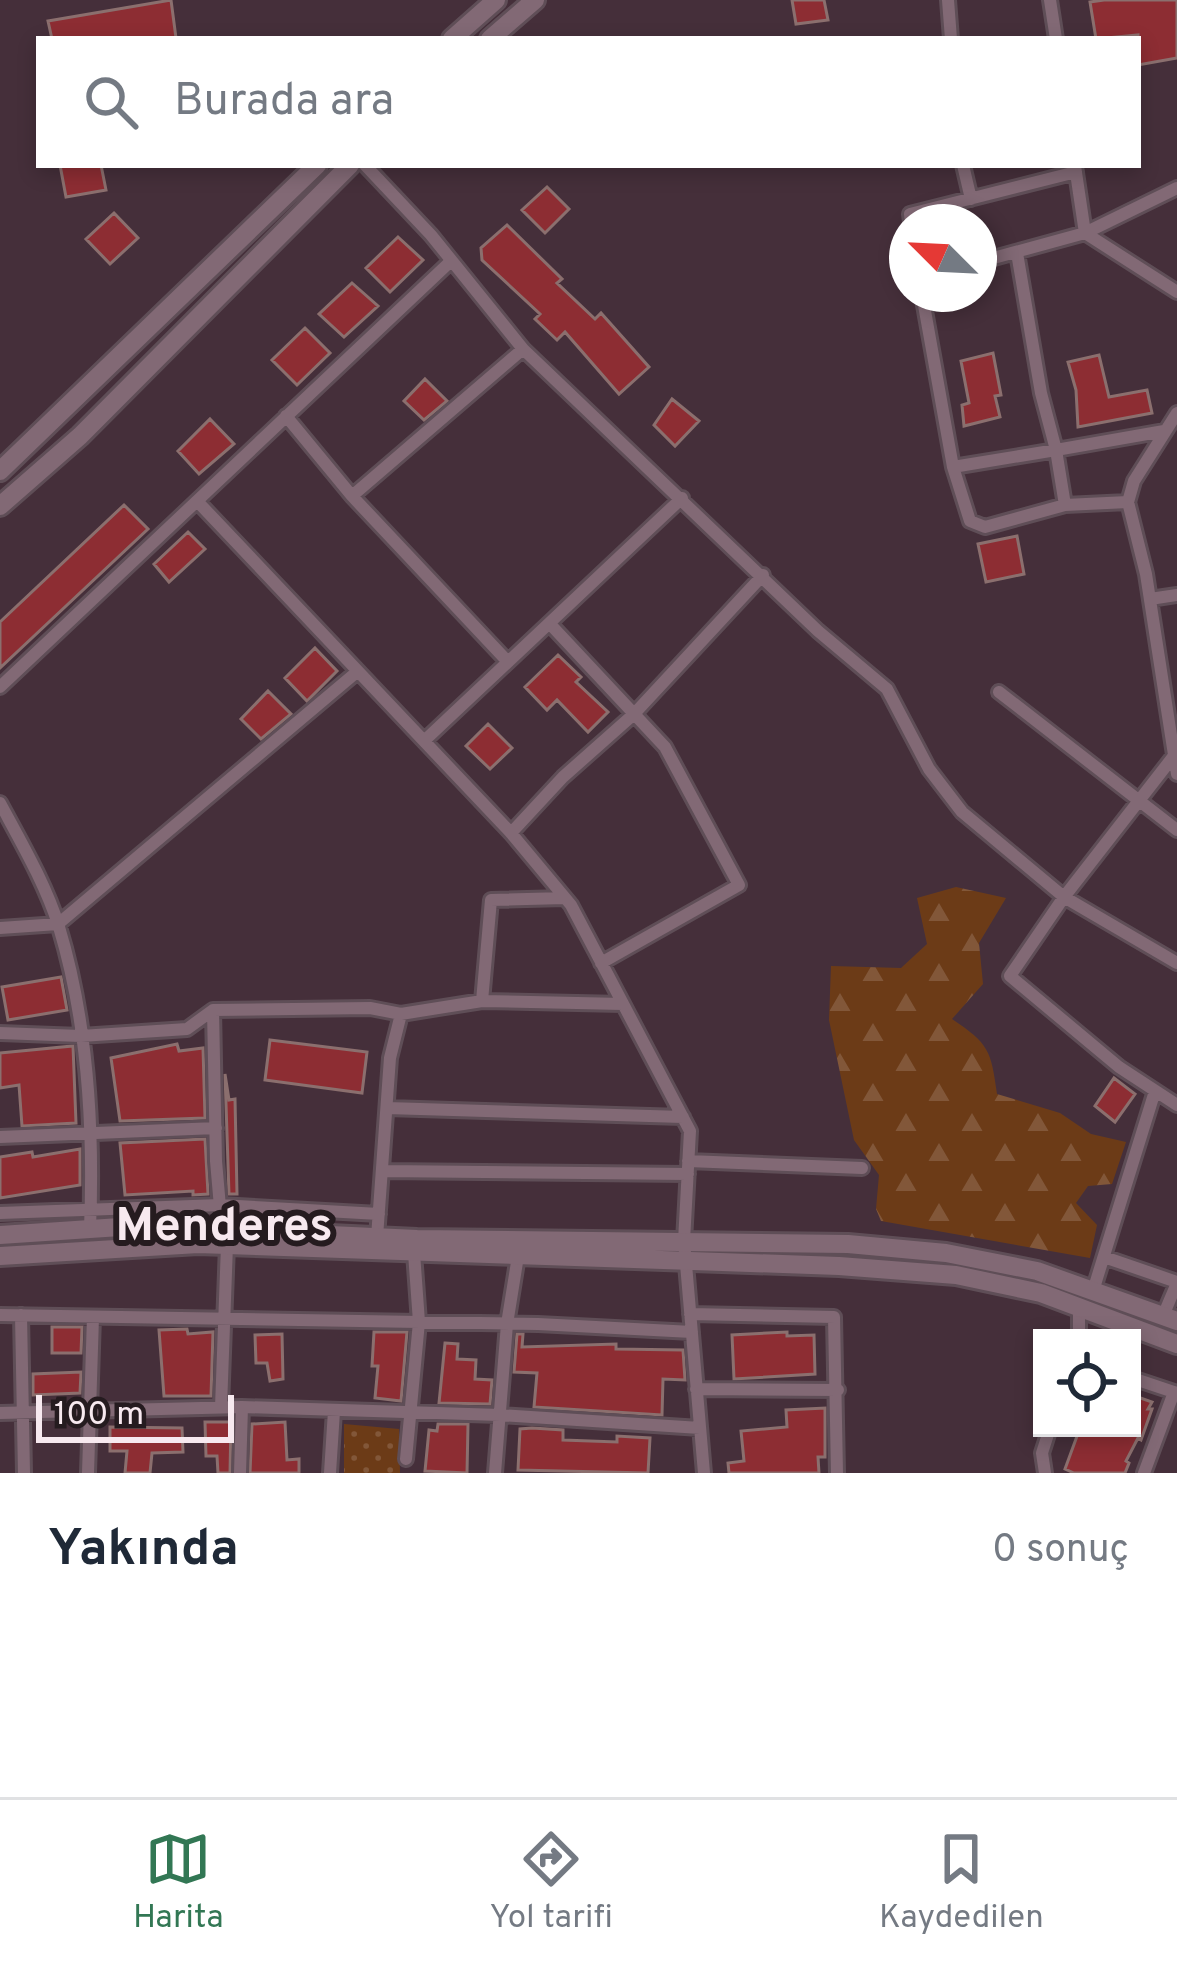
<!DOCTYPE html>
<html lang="tr">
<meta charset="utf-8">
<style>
:root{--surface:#fff;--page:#f2f2f3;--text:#1f2937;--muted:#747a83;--line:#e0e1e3;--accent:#327754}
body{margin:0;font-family:Overpass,sans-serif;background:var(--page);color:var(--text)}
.controls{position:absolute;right:36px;bottom:36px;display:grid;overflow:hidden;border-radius:0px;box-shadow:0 6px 18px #0003}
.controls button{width:108px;height:108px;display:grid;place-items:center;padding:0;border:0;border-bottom:3px solid var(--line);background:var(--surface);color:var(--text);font:60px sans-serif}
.compass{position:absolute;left:889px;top:204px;width:108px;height:108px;border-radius:50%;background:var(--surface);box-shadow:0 6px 18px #0003;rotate:294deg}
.scale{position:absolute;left:36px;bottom:30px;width:198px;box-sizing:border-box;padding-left:12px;border:6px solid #f7e9ef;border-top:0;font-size:33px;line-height:42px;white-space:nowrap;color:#f7e9ef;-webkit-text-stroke:9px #251b1f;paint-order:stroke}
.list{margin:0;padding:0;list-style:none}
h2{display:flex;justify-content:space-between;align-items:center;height:156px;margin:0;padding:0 48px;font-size:51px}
h2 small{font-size:39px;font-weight:400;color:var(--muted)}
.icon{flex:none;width:66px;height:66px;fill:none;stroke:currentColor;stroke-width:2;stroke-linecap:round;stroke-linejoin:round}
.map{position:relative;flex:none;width:1177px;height:1473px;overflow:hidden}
.search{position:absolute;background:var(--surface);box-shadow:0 6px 18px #0003;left:36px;right:36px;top:36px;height:132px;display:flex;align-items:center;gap:30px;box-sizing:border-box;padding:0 42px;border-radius:0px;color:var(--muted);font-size:45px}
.sheet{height:324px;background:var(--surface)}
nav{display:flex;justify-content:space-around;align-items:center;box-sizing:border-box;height:168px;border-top:3px solid var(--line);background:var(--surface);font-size:33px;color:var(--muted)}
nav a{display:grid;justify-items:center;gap:6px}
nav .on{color:var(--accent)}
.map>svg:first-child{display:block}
.forest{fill:url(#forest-firs)}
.park{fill:url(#park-dots)}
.building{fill:#8d2d33;stroke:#8b6f6e;stroke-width:3}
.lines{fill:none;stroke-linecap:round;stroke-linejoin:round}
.minor-casing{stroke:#5f4e57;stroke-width:18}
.secondary-casing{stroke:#5f4e57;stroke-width:24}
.minor{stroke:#826975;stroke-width:12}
.secondary{stroke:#826975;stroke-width:18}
.labels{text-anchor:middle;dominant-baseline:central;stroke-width:12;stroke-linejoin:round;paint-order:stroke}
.district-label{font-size:48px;font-weight:bold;fill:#f7e9ef;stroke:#251b1f}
</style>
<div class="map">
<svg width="1177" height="1473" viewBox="0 0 1177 1473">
<defs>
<pattern id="forest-firs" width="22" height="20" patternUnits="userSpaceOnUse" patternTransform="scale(3)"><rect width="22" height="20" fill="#6c3b17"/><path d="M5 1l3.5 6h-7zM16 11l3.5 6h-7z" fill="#825739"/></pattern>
<pattern id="park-dots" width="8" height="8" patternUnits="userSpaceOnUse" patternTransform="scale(3)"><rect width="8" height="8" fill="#6c3b17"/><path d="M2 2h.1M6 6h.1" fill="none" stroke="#825739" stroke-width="1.8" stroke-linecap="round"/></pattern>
</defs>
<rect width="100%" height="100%" fill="#452f3a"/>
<path class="forest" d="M956,887L1006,898L979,943L983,984L952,1019C989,1044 991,1050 997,1094L1060,1113L1091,1134L1126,1142L1112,1184L1088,1186L1076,1203L1097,1225L1090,1258L881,1221L876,1209L879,1175L854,1140L829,1020L831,966L901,968L927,944L917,898Z"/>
<path class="park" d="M344,1424L399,1429L400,1473H344Z"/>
<path class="building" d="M171,0L176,38L52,39L48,21Z
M792,0H824L828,20L796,24Z
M1104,0H1177V58L1138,65V35L1096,39L1090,2Z
M60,165H101L106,190L66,197Z
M547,187L569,209L545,233L522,210Z
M114,213L138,238L110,264L86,239Z
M507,225L562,279L557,283L595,319L601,313L649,367L619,394L565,332L557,340L535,319L540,314L482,260L481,248Z
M398,237L423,260L390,292L366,268Z
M352,283L378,306L344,337L319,314Z
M305,328L330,353L297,385L272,360Z
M993,353L1001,395L995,396L1000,417L964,426L962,405L969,403L961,361Z
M1099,355L1109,397L1147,390L1152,413L1078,427L1076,390L1068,362Z
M425,379L447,401L424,420L404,401Z
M672,399L699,421L675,446L654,425Z
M210,419L234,444L199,474L178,451Z
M124,505L148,529L0,668V622Z
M188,532L205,549L169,582L154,564Z
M1017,536L1024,574L986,582L978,544Z
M315,648L337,671L307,701L285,678Z
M558,655L581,677L576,682L608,712L588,732L557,700L547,710L525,687Z
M268,691L291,714L261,739L241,719Z
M488,724L512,748L490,769L466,746Z
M61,977L67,1010L8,1020L2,987Z
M270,1040L367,1052L362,1093L265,1080Z
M177,1044L179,1051L203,1048L205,1118L120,1121L111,1058Z
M73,1046L76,1123L22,1126L19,1085L0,1088V1053Z
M225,1074L229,1100L235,1099L237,1194H229Z
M1114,1078L1135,1094L1115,1122L1095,1106Z
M205,1139L208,1194L193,1195V1191L125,1195L120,1143Z
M80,1149V1185L0,1198V1157L32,1152L33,1157Z
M52,1327H82L81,1353H52Z
M187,1329L188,1334L213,1332L211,1396H164L159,1330Z
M374,1332H407L401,1401L375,1398L378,1366H372Z
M787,1332V1336L814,1335L815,1374L734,1379L732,1335Z
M282,1334L283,1379L270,1381L267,1363H256L255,1335Z
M517,1334H523L522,1347L616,1344V1349L683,1350L685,1380L663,1379L662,1415L534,1407L537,1373L514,1372Z
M445,1343L458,1344L457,1359L476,1360L475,1379L492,1380L490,1404L439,1403Z
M81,1372L80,1393L33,1395V1374Z
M1132,1395L1152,1402L1148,1409H1152L1141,1440L1138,1438L1126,1461L1129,1463L1125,1473H1074L1065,1469L1080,1428H1132Z
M825,1408V1457H818L819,1473H729L728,1463L744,1461L741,1431L787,1427L786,1410Z
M205,1422H231L230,1473H218L217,1456H206Z
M285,1422L287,1460L299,1459V1473H250L252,1424Z
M438,1424H468L467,1473L425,1471L429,1430L437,1431Z
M110,1427L182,1428L183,1452L152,1453L150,1473H125L127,1451H110Z
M532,1428L563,1430V1440L617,1442V1436L650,1438L648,1473L518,1470L520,1429Z"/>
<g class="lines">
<defs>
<path id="minor" d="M948,0L951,39
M1050,0L1056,39
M365,165L431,235L523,349L818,631L887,689L929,769L962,812L1064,897L1177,963
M963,165L971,199
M1075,166L1085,233L1177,292
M911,222L910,214L1076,172
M1017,253L1041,393L1056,450L1164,431
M979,262L1085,233L1177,188
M922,294L953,467L1056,450L1065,505L1128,502L1146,574L1177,774
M286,416L352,496L523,349
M953,467L970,521L985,527L1065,505
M352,496L508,662
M198,502L511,833L571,905L690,1131L684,1241L704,1473
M1128,502L1134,481L1177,413
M1150,599L1177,595
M550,624L665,747L739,885L601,963
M0,687L451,261
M999,692L1177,830
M424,741L682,498
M1173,757L1064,897L1010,976L1119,1067L1177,1105
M0,803C21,842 46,885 59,927C88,1023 94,1129 90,1229
M511,833L563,777L634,714L763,575
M0,928L58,924L358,671
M482,1001L491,900L565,898
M213,1010L216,1161L222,1230
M0,1033L81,1036L187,1029L213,1010L370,1008L401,1014L482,1001L623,1004
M387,1108L683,1117
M0,1137L216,1128
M688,1161L862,1168
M382,1171L688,1174
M0,1213L220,1205L379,1214
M377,1237L390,1058L401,1014
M1104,1257L1177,1282
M1093,1291L1155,1091
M690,1314L834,1317L837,1473
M0,1315L538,1324L692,1332
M21,1315L24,1473
M1163,1316L1177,1283
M1079,1338V1307
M1132,1378L1177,1393
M696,1389L838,1390
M221,1407L227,1245
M0,1413L242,1407L500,1415L700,1428
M406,1459L419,1322L414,1253
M88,1473L93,1317
M240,1473L242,1407
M330,1473L334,1411
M495,1473L507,1324L518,1256
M1045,1473L1042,1453L1050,1428
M1144,1473L1174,1392"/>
<path id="secondary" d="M452,39L496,0
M490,39L535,0
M0,471L317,165
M0,506L80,436L350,165
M0,1235L135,1226L417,1239L848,1244L946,1253L1037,1271L1177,1321
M0,1256L198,1244L839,1266L956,1275L1041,1293L1177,1344"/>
</defs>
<use href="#minor" class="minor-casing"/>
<use href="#secondary" class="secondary-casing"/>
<use href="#minor" class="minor"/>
<use href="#secondary" class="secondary"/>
</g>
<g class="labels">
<g class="district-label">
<text x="224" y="1228">Menderes</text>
</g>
</g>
</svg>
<div class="controls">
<button><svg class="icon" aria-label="locate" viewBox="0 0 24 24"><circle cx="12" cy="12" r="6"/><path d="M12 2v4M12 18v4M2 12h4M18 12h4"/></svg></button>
</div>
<svg class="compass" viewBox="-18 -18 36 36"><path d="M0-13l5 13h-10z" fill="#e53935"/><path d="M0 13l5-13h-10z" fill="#747a83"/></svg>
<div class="scale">100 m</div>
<div class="search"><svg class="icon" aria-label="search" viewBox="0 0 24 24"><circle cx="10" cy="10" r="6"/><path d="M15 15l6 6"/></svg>Burada ara</div>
</div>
<section class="sheet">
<h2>Yakında<small>0 sonuç</small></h2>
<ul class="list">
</ul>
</section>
<nav>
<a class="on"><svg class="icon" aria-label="map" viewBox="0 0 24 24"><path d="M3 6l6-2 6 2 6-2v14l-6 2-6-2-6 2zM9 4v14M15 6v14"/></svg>Harita</a>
<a><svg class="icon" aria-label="directions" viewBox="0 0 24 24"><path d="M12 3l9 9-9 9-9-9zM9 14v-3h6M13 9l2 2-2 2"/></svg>Yol tarifi</a>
<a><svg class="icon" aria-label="saved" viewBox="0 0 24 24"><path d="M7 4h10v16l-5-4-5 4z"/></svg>Kaydedilen</a>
</nav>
